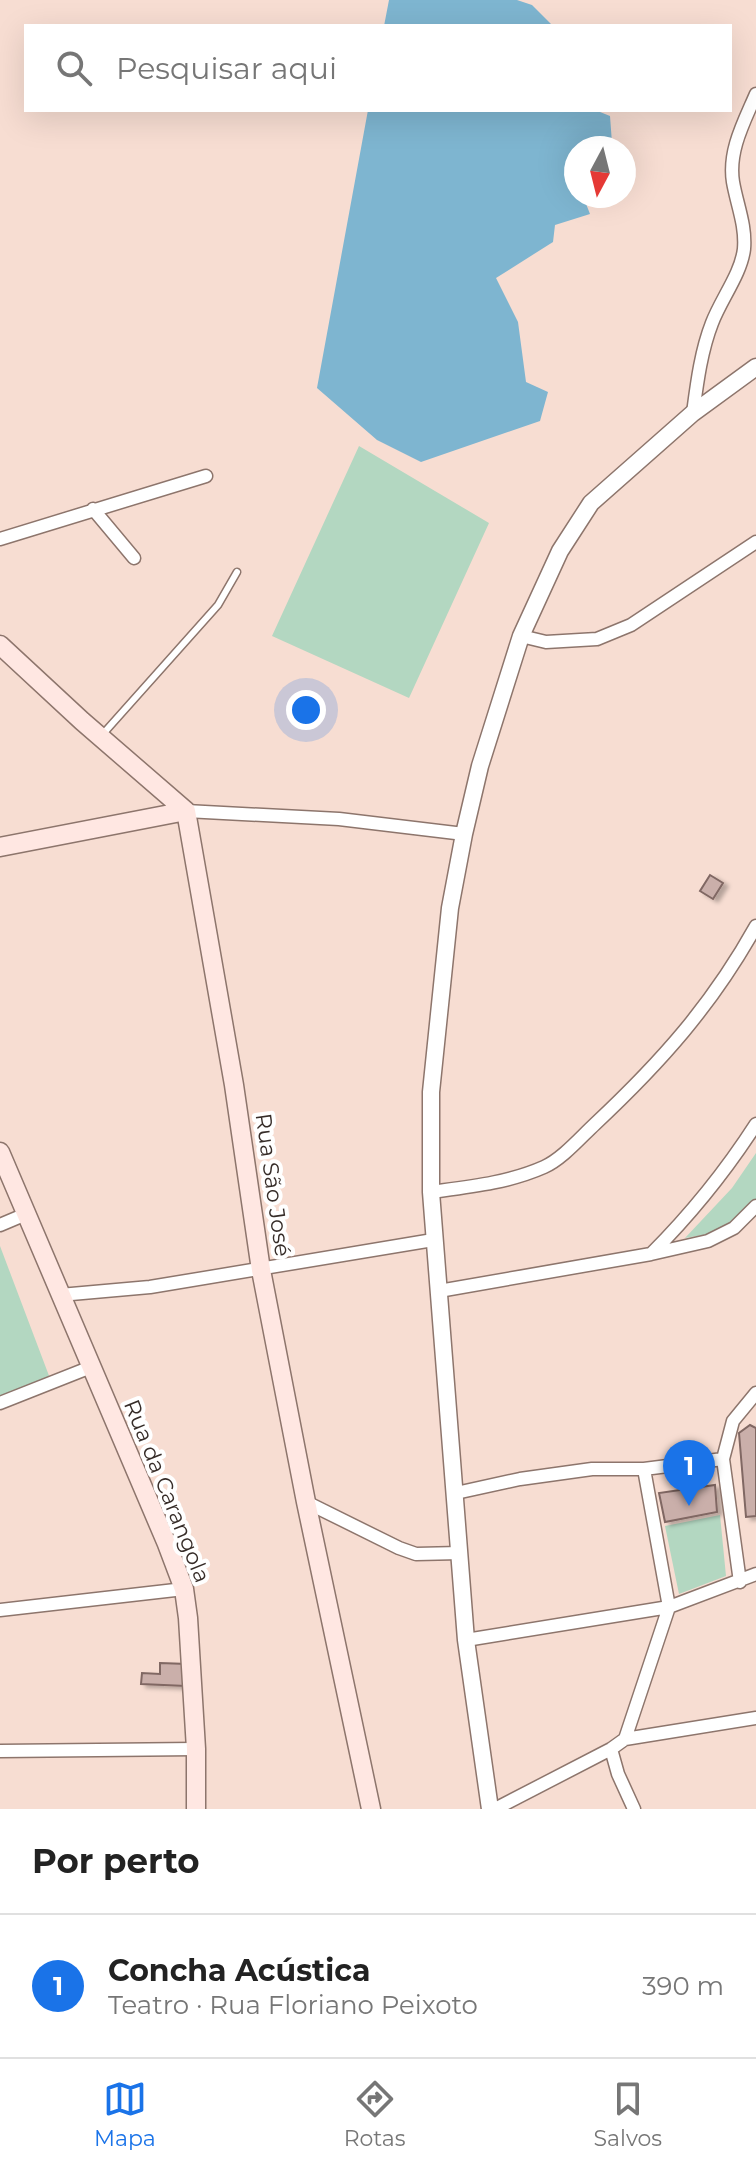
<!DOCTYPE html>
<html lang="pt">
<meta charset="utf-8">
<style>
:root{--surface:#fff;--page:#f6f6f6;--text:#222;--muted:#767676;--line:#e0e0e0;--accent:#1a73e8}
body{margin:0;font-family:Montserrat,sans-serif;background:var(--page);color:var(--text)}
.compass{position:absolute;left:564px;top:136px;width:72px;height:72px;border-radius:50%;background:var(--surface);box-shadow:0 8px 32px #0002;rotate:187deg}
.you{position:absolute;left:306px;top:710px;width:28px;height:28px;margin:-20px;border:6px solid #fff;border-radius:50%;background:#1a73e8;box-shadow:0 0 0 12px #1a73e833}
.badge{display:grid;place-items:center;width:52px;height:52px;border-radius:50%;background:var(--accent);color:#fff;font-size:26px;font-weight:700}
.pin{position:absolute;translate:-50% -66px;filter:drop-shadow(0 2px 4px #0008)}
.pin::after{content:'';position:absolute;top:42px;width:28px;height:24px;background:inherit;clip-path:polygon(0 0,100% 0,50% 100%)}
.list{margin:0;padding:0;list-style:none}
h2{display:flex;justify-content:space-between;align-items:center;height:104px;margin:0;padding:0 32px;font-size:34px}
h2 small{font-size:26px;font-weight:400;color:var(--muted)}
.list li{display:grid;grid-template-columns:52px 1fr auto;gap:24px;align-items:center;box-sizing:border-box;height:144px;padding:0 32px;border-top:2px solid var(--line)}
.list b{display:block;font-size:30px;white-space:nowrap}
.list p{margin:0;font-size:26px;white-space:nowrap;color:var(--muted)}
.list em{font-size:26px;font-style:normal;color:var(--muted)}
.icon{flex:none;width:44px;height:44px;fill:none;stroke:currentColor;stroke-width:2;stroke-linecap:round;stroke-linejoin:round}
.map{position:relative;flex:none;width:756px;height:1809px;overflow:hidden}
.search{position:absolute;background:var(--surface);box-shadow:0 8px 32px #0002;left:24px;right:24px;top:24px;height:88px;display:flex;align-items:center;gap:20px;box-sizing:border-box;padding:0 28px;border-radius:0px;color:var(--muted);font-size:30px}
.sheet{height:248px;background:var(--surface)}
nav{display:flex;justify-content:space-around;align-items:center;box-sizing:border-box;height:112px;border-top:2px solid var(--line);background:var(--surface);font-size:22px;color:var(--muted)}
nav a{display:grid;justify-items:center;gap:4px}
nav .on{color:var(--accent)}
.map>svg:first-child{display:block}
.green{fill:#b3d7c1}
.water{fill:#7eb5d0}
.building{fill:#caafaa;stroke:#806763;stroke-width:2;filter:url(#shadow)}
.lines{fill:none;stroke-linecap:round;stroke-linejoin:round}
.service-casing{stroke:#8d756c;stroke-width:9}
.minor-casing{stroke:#8d756c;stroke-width:15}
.tertiary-casing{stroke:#8d756c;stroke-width:19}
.secondary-casing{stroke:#8d756c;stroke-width:21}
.service{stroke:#fff;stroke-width:6}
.minor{stroke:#fff;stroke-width:12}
.tertiary{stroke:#fff;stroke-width:16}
.secondary{stroke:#ffe7e2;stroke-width:18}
.labels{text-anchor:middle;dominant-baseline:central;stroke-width:8;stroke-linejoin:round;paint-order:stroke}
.street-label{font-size:22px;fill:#362c28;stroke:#fff}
</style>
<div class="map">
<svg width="756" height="1809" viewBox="0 0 756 1809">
<defs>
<filter id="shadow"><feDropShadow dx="5" dy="3" stdDeviation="2" flood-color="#0004"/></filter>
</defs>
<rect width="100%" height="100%" fill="#f7ddd2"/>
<path class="green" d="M359,446L489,523L409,698L272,636Z
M756,1153V1201L727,1231L685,1238L732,1188Z
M0,1246L51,1381L0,1401Z
M720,1515L726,1576L679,1594L665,1526Z"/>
<path class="water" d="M389,0H517L532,5L553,26H384Z
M368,110H595L610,116L612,143L608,148H576V196H583L590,214L555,225L553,242L496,278L518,322L526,382L548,392L540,421L421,462L377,440L317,388Z"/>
<path class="building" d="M710,875L723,883L713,899L700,891Z
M750,1425L756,1428V1516L746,1517L739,1433Z
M715,1485L717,1512L665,1522L659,1493Z
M160,1663L187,1664L186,1686L141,1684L142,1673L160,1674Z"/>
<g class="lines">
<defs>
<path id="service" d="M102,735L218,605L237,572"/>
<path id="minor" d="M693,413C697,383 701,351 712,323C721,299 741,274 744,249C746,225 737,205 733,182C728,151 744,122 756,94
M93,509L134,558
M0,539L206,476
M521,636L546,642L597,639L631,625L756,542
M186,811L339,819L464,834
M431,1192C468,1187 508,1183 544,1167C562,1159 580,1138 595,1124C661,1062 712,1005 756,926
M0,1225L26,1214
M651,1254C691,1214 725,1172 756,1124
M439,1291L651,1254L708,1241L734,1228L756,1206
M60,1295L150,1287L433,1240
M0,1403L91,1367
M456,1493L520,1479L592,1469H644L723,1459
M306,1502L399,1548L416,1554L460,1553
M740,1582L723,1459L733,1421L756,1393
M0,1610L184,1589
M466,1640L669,1607L756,1574
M625,1739L669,1607L644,1469
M611,1749L618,1774L634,1809
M0,1751L196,1749
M495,1809L611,1749L625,1739L756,1718"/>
<path id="tertiary" d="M490,1809L466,1640L431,1192V1092L450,908L464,834L480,766L521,636L560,551L591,503L693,413L756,367"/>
<path id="secondary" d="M0,645L82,721L186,811L234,1085L261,1270L306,1502L371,1809
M0,847L186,811
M0,1152L167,1544L184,1589L188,1618L196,1749V1809"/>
</defs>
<use href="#service" class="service-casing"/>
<use href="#minor" class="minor-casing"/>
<use href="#tertiary" class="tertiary-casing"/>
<use href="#secondary" class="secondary-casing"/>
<use href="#service" class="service"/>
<use href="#minor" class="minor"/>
<use href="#tertiary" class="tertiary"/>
<use href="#secondary" class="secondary"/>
</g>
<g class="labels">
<g class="street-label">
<text transform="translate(273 1185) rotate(82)">Rua São José</text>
<text transform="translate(167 1491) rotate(68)">Rua da Carangola</text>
</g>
</g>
</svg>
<svg class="compass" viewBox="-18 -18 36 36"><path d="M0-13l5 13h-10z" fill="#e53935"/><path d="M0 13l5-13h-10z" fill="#767676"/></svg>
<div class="you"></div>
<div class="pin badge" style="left:689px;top:1506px">1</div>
<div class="search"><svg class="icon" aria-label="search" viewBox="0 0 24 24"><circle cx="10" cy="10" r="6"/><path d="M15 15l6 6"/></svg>Pesquisar aqui</div>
</div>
<section class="sheet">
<h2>Por perto<small></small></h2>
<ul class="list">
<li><span class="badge">1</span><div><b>Concha Acústica</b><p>Teatro · Rua Floriano Peixoto</p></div><em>390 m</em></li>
</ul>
</section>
<nav>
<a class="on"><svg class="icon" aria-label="map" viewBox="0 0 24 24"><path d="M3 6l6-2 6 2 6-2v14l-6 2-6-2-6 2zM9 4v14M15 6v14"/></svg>Mapa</a>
<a><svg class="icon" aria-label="directions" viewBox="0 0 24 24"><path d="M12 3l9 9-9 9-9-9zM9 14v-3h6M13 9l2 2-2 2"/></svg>Rotas</a>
<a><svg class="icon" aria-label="saved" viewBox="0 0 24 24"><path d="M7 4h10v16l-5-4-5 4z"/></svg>Salvos</a>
</nav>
